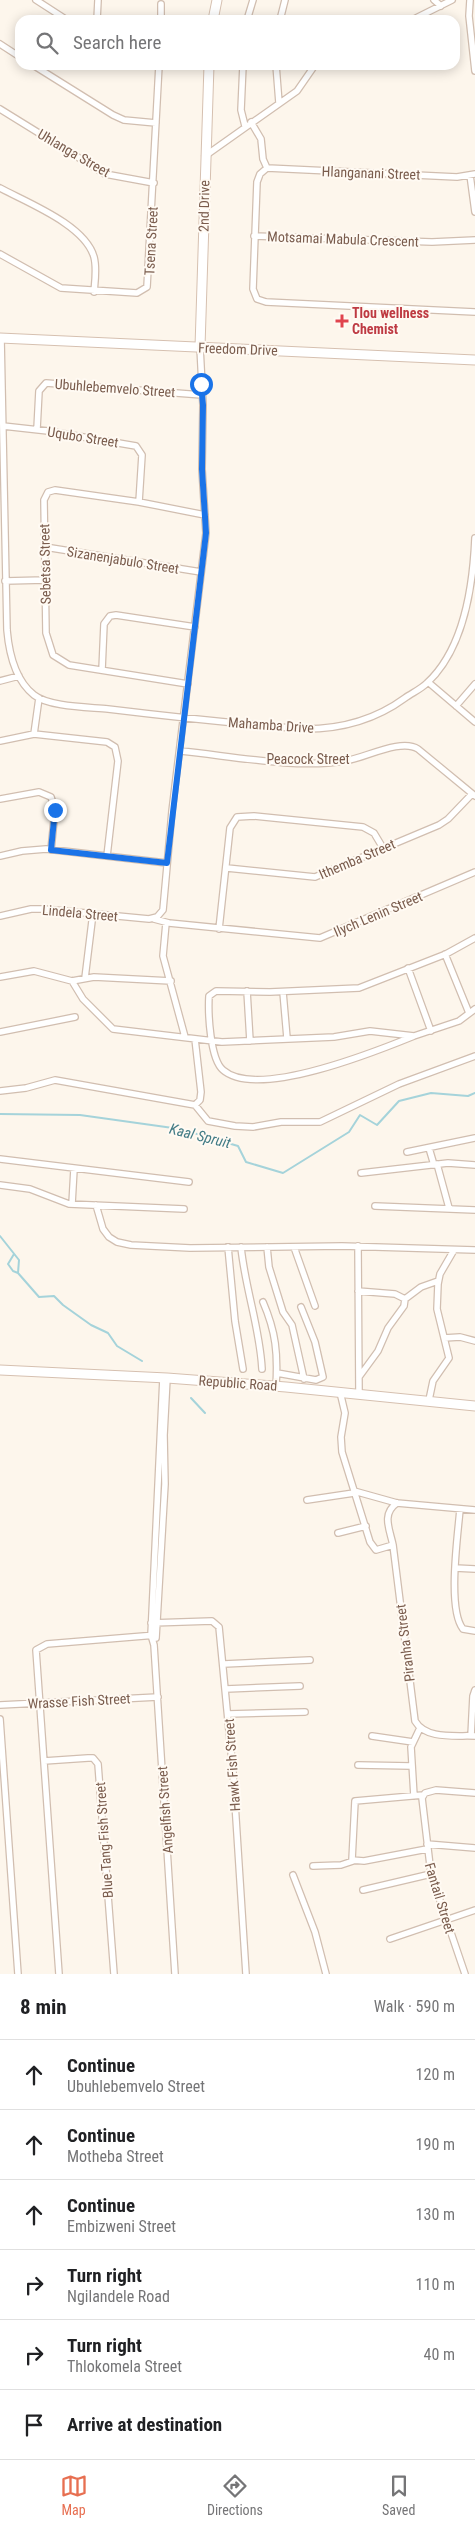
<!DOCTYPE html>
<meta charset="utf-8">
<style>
:root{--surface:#fff;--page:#f2f2f2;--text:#202124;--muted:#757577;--line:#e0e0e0;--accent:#e76f51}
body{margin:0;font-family:"Roboto Condensed",sans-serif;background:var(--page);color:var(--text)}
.stop{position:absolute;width:15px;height:15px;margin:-11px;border:4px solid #1a73e8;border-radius:50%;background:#fff}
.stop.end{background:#1a73e8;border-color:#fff;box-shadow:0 1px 5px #0008}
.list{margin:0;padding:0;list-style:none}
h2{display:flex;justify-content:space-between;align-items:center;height:65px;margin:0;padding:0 20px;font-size:21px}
h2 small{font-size:16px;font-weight:400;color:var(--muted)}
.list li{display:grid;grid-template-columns:32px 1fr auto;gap:15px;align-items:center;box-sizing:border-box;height:70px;padding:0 20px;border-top:1px solid var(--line)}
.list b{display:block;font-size:19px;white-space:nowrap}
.list p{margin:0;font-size:16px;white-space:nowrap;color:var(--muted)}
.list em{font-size:16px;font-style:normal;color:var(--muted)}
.icon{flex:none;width:28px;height:28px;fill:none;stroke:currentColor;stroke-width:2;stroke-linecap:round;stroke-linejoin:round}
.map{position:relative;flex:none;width:475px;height:1974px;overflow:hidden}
.search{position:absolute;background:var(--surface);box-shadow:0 2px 12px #0003;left:15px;right:15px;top:15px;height:55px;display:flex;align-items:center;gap:12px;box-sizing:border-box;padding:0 18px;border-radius:15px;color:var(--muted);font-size:19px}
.sheet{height:485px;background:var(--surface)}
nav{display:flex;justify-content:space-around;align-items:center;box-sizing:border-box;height:70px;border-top:1px solid var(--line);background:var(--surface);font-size:14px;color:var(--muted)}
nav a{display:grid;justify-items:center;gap:2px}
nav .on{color:var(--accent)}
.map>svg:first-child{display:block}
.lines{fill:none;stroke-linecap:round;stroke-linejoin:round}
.stream{stroke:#a5d3da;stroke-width:2}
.street-casing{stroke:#d1beb0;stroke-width:8}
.secondary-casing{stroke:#d6c0b0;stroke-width:11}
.street{stroke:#fff;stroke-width:5.5}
.secondary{stroke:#fff;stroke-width:9}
.route{stroke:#1a73e8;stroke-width:6}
.health-dot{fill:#e0444e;stroke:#fffaf3;stroke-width:2}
.labels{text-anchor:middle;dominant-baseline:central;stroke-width:4;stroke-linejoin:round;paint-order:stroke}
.street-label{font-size:14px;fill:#7a5c4d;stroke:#fffaf3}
.health-label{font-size:14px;font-weight:bold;fill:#be3a42;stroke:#fffaf3;text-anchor:start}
.water-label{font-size:15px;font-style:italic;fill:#437c86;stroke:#fffaf3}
</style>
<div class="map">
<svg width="475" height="1974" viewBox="0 0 475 1974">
<rect width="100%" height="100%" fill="#fdf6ec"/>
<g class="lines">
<path class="stream" d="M0,1114L80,1115L180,1129L238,1146L246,1162L283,1173L349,1132L360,1115L377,1125L399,1101L431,1093L468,1096L475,1093
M0,1236L19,1260L18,1273L39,1297L54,1296L63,1305L91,1325L108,1333L117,1346L142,1361
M14,1254L8,1264L13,1271L18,1273
M191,1398L205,1413"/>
<defs>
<path id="street" d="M36,0L67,20
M434,0L441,6
M470,0L469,16L475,71
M97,20L98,0
M161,20V4
M247,20L253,0
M280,20L285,0
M412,20L452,0
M0,44L20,57
M33,65L113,115L124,120L156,123
M243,65L241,110L245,126
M276,65L279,103
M0,109L105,174L154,183
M251,122L261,139L263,159L267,168
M205,156L297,91L315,65
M267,168L260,174L257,182L253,289L257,299L266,302L475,312
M267,168L457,177L475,174
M470,175L475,212
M0,188C28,203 85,225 94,257C97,268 95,281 94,292
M254,236L432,242L475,240
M0,254L61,288L137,293L147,287L159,65
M1,338L7,630C9,653 15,680 34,695C49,707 89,707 108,709C174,717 240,724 305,729C342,729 375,720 405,698C412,693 421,689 427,683C464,649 473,586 475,538
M3,426L48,431L136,446L142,455L139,502
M37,429L39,391L46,383L202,395
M45,547L201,572
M5,581L45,580
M102,670L104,624L110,616L116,615L195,627
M0,681L19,676
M428,682L475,722
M188,684L69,665L53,655L46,633L44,500L48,492L55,490L139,502L205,515
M456,706L475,684
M34,734L39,698
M0,741L34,734L107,742L115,747L118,761L107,856
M181,751C231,756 295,769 345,761C365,758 401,738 418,749L475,796
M0,799L39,792L51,797L55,810L51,850
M0,856L22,851L46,849L167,863
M227,868L315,877L439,825L448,819L472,794
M0,916L31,909H44L149,919L157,917L163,910L172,811L206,533L202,469L203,405L200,347
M154,919L169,923L320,938L475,872
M166,923L163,956L185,1037
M219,929L230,828L237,817L254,816L363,827L374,833L383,848
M445,954L469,1013
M408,968L431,1031
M0,977L34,971L72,981L94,977L171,981
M85,978L93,913
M72,981L83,999L113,1029L222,1042L334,1037L370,1031L414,1036L459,1021L475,1009
M247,991L250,1041
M283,992L287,1038
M0,1032L75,1017
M414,1036C377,1051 257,1100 223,1070C210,1059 208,1013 209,996L216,991L270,992L359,988L446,954L475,938
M0,1091L26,1088L55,1080L195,1105L208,1121L235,1126L253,1127L281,1122H320L399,1084L475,1056
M195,1105L200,1100L201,1092L195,1039
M429,1148L434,1165
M407,1152L475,1138
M0,1159L189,1182
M437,1164L449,1208
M361,1173L448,1163L475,1165
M0,1185L30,1189L69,1204L184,1209
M72,1204L74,1169
M96,1205L103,1229L109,1237L117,1242L131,1245L190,1248L342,1246L475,1250
M375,1206L475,1210
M358,1246L359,1393
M228,1247L235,1321L243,1369
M241,1247C245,1288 260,1328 262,1369
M267,1247L269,1267L283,1312L292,1325L304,1379
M294,1247L315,1306
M358,1291L395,1294L405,1299
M263,1302C276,1332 278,1354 276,1386
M444,1338L460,1337L475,1341
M277,1373L316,1380L323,1377L315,1342L301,1307
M359,1377L378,1351L388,1328L404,1306L405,1299L421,1287L438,1281
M163,1378L151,1635L154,1645L175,1974
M340,1392L345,1413L341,1437L342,1452L370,1542L376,1550L393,1545
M429,1400L433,1381L449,1358L437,1309L438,1284L440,1274L454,1250
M354,1491L397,1503L475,1510
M307,1500L354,1493
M397,1503C381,1514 390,1530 393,1545L415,1721C426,1740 456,1735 475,1736
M460,1509C458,1534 447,1609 463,1629L475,1631
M338,1533L366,1526
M455,1568L475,1569
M151,1623L212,1621L219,1627L233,1772L246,1974
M156,1638L165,1484L164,1435L167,1378
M224,1664L310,1660
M226,1689L300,1686
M0,1705L158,1697
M228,1714L305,1712
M0,1719L18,1974
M372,1736L413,1742
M471,1736L473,1696L475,1690
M44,1761L88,1758H93L98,1764L114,1974
M358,1765L411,1766
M423,1795L355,1801L352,1860L364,1861L427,1849
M414,1796L411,1747L420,1728
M427,1844L475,1848
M313,1866L341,1865L353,1861
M293,1875L315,1932L326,1974
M363,1890L431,1874
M390,1939L475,1910
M59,1974L36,1650L47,1644L156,1635
M465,1974L431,1874L422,1798L425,1793L436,1790L475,1793"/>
<path id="secondary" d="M213,20L217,0
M0,338L475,360
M200,347L209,65
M0,1370L167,1378L286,1387L475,1406"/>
</defs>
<use href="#street" class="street-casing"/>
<use href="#secondary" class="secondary-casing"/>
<use href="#street" class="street"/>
<use href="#secondary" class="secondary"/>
</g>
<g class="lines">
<path class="route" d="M55,810L51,850L167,863L206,533L202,469L203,405L201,384"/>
</g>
<path class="health-dot" d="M339.5 313.5h5v5h5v5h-5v5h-5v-5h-5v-5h5z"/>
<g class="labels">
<g class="street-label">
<text transform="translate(74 153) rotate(30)">Uhlanga Street</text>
<text transform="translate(371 173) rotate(2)">Hlanganani Street</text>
<text transform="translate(204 206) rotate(-89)">2nd Drive</text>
<text transform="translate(343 239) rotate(2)">Motsamai Mabula Crescent</text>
<text transform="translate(151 241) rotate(-87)">Tsena Street</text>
<text transform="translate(238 349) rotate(2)">Freedom Drive</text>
<text transform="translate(115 388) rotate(4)">Ubuhlebemvelo Street</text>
<text transform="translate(83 437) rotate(9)">Uqubo Street</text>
<text transform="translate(123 560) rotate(9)">Sizanenjabulo Street</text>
<text transform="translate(45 564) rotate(-91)">Sebetsa Street</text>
<text transform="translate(271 725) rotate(4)">Mahamba Drive</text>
<text x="308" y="759">Peacock Street</text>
<text transform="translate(357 859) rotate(-23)">Ithemba Street</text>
<text transform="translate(80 913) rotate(5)">Lindela Street</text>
<text transform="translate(378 914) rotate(-23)">Ilych Lenin Street</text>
<text transform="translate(238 1383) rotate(4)">Republic Road</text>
<text transform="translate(405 1643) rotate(-97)">Piranha Street</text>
<text transform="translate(79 1701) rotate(-3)">Wrasse Fish Street</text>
<text transform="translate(232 1765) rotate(-94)">Hawk Fish Street</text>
<text transform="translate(165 1810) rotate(-94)">Angelfish Street</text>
<text transform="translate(104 1840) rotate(-94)">Blue Tang Fish Street</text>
<text transform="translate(440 1898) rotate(73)">Fantail Street</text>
</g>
<g class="health-label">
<text x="352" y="313">Tlou wellness<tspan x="352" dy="16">Chemist</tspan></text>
</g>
<g class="water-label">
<text transform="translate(200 1136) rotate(14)">Kaal Spruit</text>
</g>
</g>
</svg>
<div class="stop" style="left:201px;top:384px"></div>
<div class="stop end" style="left:55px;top:810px"></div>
<div class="search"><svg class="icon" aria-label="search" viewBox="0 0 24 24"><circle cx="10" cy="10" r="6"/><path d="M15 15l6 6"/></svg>Search here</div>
</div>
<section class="sheet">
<h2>8 min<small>Walk · 590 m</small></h2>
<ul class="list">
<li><svg class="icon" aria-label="ahead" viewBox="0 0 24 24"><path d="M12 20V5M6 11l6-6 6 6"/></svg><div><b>Continue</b><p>Ubuhlebemvelo Street</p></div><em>120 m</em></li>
<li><svg class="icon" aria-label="ahead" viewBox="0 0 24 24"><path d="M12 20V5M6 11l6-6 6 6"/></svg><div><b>Continue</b><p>Motheba Street</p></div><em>190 m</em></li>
<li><svg class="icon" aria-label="ahead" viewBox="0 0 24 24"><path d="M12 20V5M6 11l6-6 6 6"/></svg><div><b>Continue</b><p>Embizweni Street</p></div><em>130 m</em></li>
<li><svg class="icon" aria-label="right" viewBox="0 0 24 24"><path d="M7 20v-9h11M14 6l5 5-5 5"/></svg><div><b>Turn right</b><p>Ngilandele Road</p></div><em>110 m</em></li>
<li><svg class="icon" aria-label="right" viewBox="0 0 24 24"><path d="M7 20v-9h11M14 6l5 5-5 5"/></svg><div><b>Turn right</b><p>Thlokomela Street</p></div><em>40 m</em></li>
<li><svg class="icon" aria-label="arrive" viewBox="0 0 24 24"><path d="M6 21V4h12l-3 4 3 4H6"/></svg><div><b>Arrive at destination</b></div></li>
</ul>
</section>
<nav>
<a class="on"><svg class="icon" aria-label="map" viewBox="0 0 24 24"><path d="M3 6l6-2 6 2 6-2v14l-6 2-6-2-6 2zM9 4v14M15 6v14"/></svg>Map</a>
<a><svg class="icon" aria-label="directions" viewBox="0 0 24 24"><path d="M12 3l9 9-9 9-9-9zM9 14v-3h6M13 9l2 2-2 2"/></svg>Directions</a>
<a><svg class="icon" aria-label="saved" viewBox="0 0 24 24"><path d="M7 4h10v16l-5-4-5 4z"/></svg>Saved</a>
</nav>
